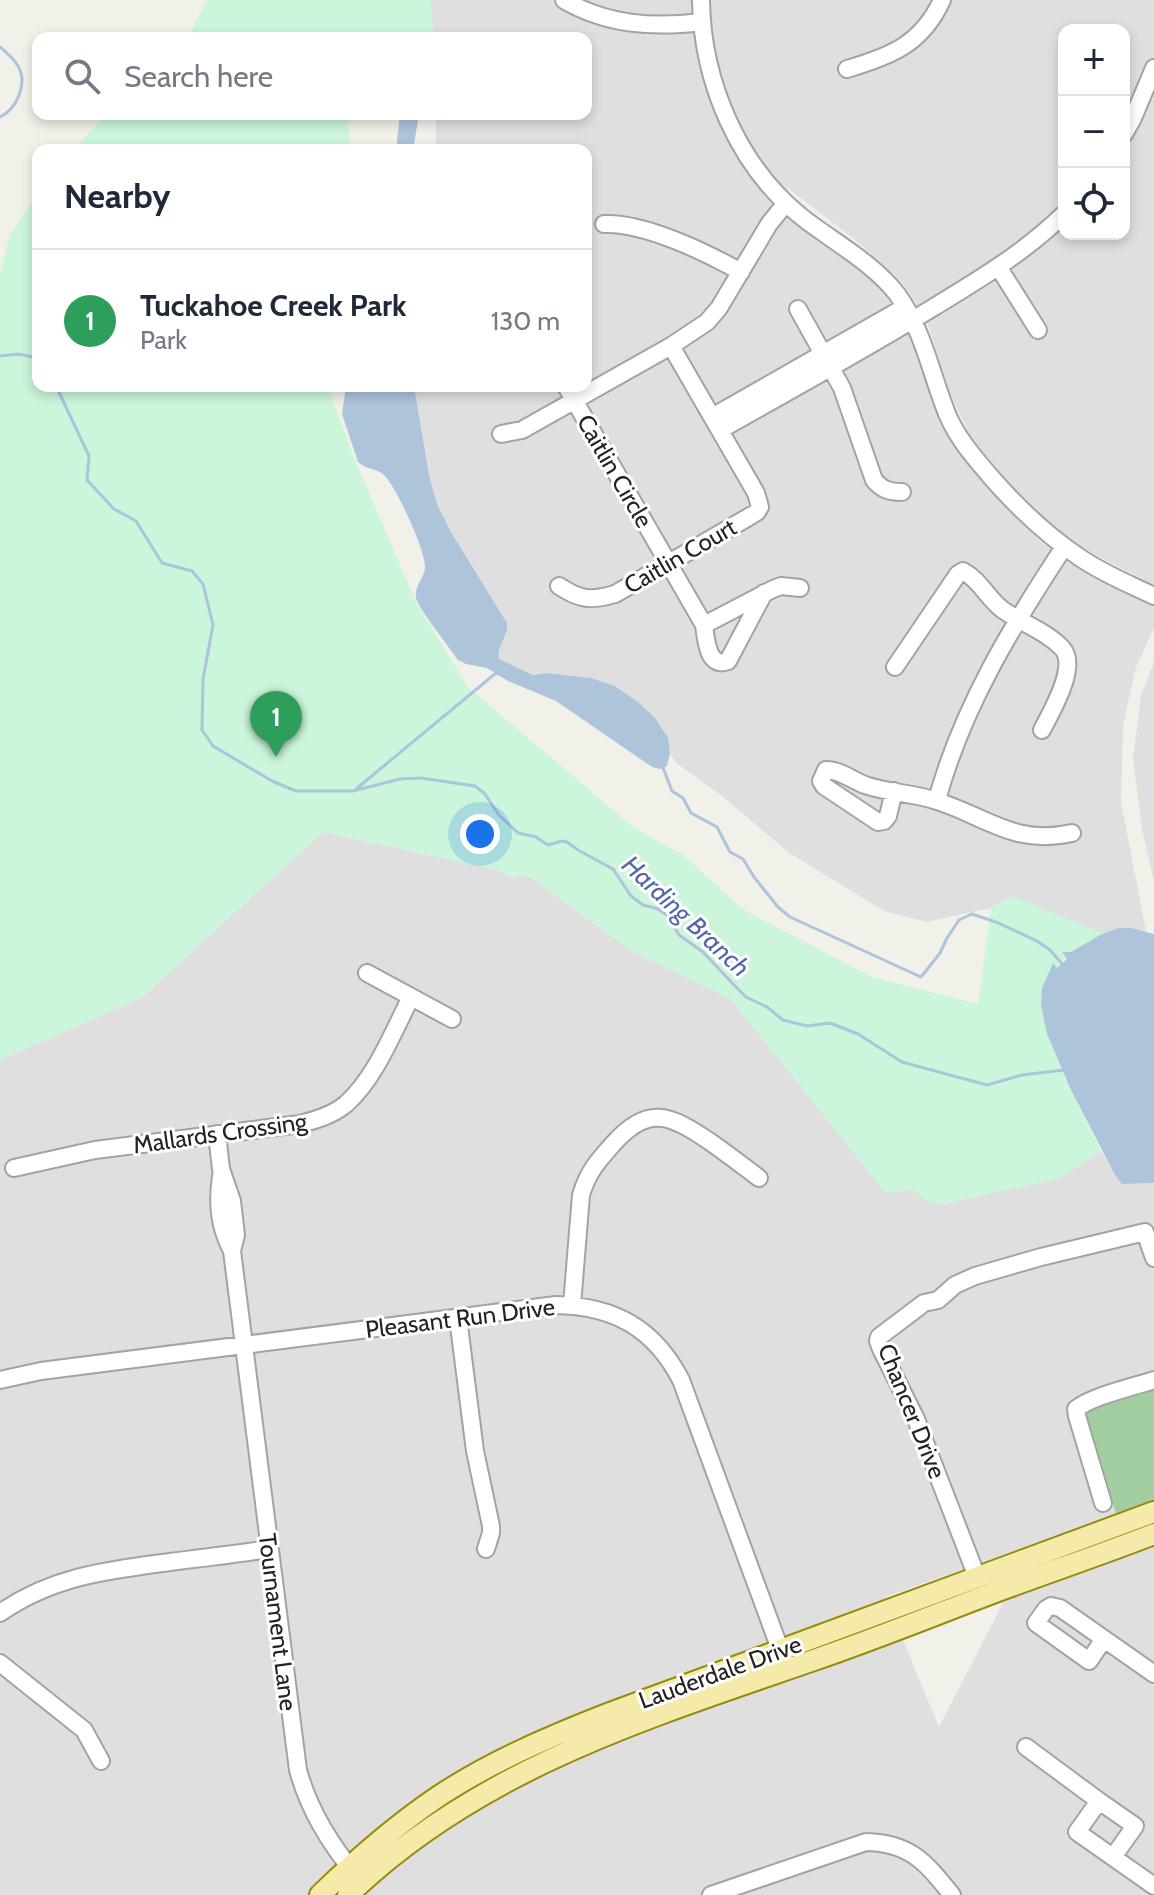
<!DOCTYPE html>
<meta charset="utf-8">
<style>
:root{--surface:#fff;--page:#f6f6f7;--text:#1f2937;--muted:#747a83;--line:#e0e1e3;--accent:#1a73e8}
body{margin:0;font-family:Cabin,sans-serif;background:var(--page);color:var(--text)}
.controls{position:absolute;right:24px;top:24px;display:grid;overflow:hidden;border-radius:16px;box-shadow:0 4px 12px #0003}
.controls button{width:72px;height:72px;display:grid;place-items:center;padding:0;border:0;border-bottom:2px solid var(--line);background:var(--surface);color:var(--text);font:40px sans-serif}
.you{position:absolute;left:480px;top:834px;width:28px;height:28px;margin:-20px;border:6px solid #fff;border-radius:50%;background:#1a73e8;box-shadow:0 0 0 12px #1a73e833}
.badge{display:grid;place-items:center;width:52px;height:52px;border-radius:50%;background:var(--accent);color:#fff;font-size:26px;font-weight:700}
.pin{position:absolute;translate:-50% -66px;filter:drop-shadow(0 2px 4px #0008)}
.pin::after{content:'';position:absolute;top:42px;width:28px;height:24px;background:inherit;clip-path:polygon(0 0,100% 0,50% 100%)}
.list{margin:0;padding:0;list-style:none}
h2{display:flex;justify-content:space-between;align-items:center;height:104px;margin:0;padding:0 32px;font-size:34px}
h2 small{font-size:26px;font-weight:400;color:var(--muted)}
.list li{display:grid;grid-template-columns:52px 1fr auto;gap:24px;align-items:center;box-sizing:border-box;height:144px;padding:0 32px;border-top:2px solid var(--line)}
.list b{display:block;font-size:30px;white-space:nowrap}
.list p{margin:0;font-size:26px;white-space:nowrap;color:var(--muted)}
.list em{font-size:26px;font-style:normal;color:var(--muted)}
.icon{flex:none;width:44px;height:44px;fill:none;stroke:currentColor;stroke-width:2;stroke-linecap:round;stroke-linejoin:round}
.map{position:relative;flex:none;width:1154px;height:1895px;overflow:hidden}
.search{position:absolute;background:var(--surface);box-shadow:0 4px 12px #0003;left:32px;top:32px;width:560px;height:88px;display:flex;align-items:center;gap:20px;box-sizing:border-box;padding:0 28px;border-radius:16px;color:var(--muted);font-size:30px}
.panel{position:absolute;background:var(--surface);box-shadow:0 4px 12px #0003;left:32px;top:144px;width:560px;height:248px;border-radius:16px}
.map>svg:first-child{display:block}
.residential{fill:#e0dfdf;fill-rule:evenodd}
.forest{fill:#a2cda1}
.park{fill:#cbf6db}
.water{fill:#adc4db}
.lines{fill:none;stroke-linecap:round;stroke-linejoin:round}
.stream{stroke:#adc4db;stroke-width:3}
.minor-casing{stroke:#a3a3a3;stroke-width:20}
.major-casing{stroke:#948d0b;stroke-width:24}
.minor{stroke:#fff;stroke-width:16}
.major{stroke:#f6eaaa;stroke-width:20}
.labels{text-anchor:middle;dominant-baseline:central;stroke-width:6;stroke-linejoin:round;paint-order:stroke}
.street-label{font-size:24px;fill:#222;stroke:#fff}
.water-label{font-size:26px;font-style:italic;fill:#5467ab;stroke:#fff}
</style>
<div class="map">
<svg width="1154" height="1895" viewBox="0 0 1154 1895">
<rect width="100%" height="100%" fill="#f1f1e9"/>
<path class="residential" d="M431,0H1154V585L1076,545L1024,500L971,438L949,391L929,328L912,296L897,277L859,243L789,189L767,213L786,215L868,277L892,304L910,333L939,422L959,453L1012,514L1045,545L1070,563L1118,589L1154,606V628L1136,667L1123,725L1121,802L1146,931L1132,928L1104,934L1011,897L991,908L926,922L884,911L788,852L722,796L675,762L670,753L667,738L638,702L615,686L591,678L547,673L533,675L499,659L497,651L506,635L507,623L451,532L437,504L429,475L414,386H586V150H436V114H586V38H433ZM1064,30H1124V234H1064Z
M1154,662V881L1142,830L1133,759L1141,695Z
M323,832L498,870L512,878L526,874L632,951L731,999L886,1192L914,1189L924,1199L1059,1178L1101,1151L1122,1184L1154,1183V1501L885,1597L939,1727L1007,1595L1154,1540V1895H0V1060L141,998Z"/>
<path class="forest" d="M1154,1386V1503L1117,1517L1084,1413L1086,1410Z"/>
<path class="park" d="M207,0H431L433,38H184L192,29Z
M106,114H354L348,125L351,150H74Z
M38,193V386H328L354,458L416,602L468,687L634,828L682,854L744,910L872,977L978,1004L991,908L1011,896L1104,934L1070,952L1063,953L1067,958L1056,968L1052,965L1041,1005L1047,1034L1071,1090L1101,1151L1059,1178L939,1205L924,1199L914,1189L886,1193L731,999L632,951L526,874L512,878L498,870L323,832L141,998L0,1060V273L10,235Z"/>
<path class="water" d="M400,114H419L413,150H396Z
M346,386H414L429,475L437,504L451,532L507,623C509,637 496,645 499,659L533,675L547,673L591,678L615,686L638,702L655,718L668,738L670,753L667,766L660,769L652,767L556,701L508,681L487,668L466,664L458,660C450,648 418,608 416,598C414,586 424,579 425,568C426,551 397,489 385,476C378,468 366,470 358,462L342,414Z
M1118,928H1132L1154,934V1183L1122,1184L1115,1175L1071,1090L1047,1034L1041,1005L1042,988L1053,963L1057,968L1067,959L1062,952H1071L1100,935Z"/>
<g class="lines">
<path class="stream" d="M0,47C6,52 14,59 18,66C28,83 17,109 0,117
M0,356L19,354L38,358
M56,386L89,456L87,480L114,509L136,521L162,563L192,571L203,584L213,625L203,679L202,730L213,746L272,781L296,791H353L400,779L421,778L475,786L484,793L499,815L518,833L536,837L548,845L562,841L567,842L578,850L613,869L631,896L643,905L658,909L667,915L679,935L703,952L735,986L746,997L767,1007L783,1020L807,1026L830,1023L858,1034L902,1062L987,1085L1022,1075L1064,1070
M662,765L672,791L683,798L691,813L717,827L730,852L743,859L754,877L778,907L790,917L921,977L940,953L947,938L959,920L972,914L996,922L1037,941L1050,950L1064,966
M356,789L496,673L499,674"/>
<defs>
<path id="minor" d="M564,0C607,25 653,28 701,22
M701,0C702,81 738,167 803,218C834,242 873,263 897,294C924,331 931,375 948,416C958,439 974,457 990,476C1017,507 1045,534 1079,557C1102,573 1129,584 1154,596
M847,69C891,56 922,44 942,0
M1124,134L1133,118L1154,68
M604,224C644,222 707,253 741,272
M999,268L1038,330
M798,309L842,388L874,480C882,490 890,492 902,492
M566,386L704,625L773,589L781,586L800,588
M712,417L905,307
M720,430C791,390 864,350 934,307C980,279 1025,252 1064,214
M501,434L522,430L671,346L707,322L719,308L769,224L786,203
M559,586C580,600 591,601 615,594L747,518L757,512L760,507L756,493L671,346
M704,625C706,640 708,669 728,661L764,593
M895,667L958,574L963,571C980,580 988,599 1003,610C1021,623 1046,631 1062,648C1079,666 1051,712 1042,730
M894,791L888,816L884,821L878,822L824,786L821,781L826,770C840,770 852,780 865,785C888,793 914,793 937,801C987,817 1015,846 1072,833
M937,800C962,708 1012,626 1064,547
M367,973L452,1019
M217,1134L221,1169L232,1201L236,1235L232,1251L298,1770C309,1810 329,1843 356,1875
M14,1168L95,1150L300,1124C316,1120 333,1115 346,1104C376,1077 393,1032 411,997
M221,1176C217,1204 219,1226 232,1251
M572,1305L581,1195C588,1172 597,1162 613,1144C648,1104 670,1115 709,1141C726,1153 742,1165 759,1178
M458,1318L475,1451L491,1526V1533L486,1549
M0,1380L41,1371L556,1305C614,1306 654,1328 681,1380L784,1660
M1103,1503L1077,1416L1076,1409C1092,1396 1133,1387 1154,1380
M977,1577L916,1419L881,1349L878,1341L879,1337L924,1303L938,1300L955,1285L975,1276L1041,1257L1145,1232L1154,1258
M0,1613C53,1576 109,1570 170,1562C203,1558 236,1554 269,1549
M1104,1639L1089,1661L1036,1623L1046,1609L1051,1606L1060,1608L1154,1674
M0,1663L84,1730L101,1761
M1026,1747L1099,1801L1077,1832L1154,1886
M1099,1801L1135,1826L1113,1857
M711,1895L866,1842C911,1843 926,1863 952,1895"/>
<path id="major" d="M320,1895C357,1859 396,1825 439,1796C492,1761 551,1736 610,1713L1154,1512
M348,1895C478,1769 647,1718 814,1660C878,1638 942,1612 1006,1588C1055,1570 1105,1553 1154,1534"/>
</defs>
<use href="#minor" class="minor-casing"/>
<use href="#major" class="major-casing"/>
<use href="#minor" class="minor"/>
<use href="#major" class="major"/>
</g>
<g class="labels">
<g class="street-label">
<text transform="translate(615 471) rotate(60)">Caitlin Circle</text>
<text transform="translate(680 556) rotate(-30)">Caitlin Court</text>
<text transform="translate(220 1133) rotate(-8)">Mallards Crossing</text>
<text transform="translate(460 1318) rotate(-7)">Pleasant Run Drive</text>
<text transform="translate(912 1411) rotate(68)">Chancer Drive</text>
<text transform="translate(278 1622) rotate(83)">Tournament Lane</text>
<text transform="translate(720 1672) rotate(-20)">Lauderdale Drive</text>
</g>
<g class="water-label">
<text transform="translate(686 916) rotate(43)">Harding Branch</text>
</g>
</g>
</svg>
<div class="controls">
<button>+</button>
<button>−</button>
<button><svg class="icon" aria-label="locate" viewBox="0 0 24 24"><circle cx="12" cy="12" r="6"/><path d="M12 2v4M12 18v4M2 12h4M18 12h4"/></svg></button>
</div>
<div class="you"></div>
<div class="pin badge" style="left:276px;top:757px;background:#2e9e5b">1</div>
<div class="search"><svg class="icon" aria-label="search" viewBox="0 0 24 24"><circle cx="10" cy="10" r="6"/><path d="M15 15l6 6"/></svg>Search here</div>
<section class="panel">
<h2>Nearby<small></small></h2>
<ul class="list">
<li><span class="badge" style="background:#2e9e5b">1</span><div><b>Tuckahoe Creek Park</b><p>Park</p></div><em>130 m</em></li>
</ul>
</section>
</div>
